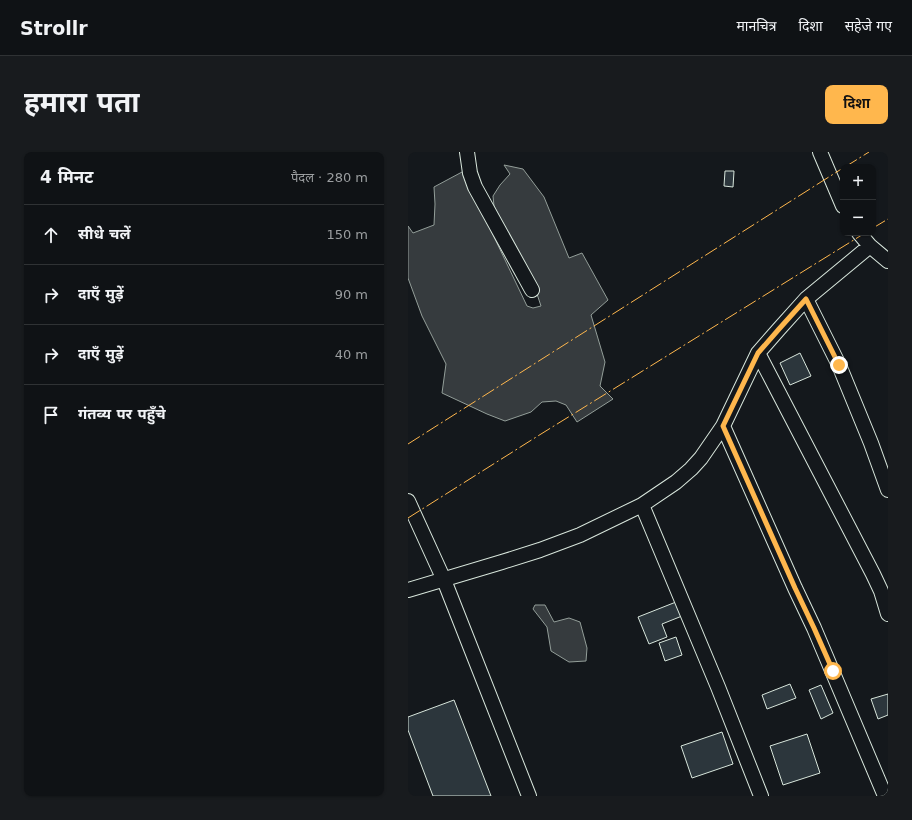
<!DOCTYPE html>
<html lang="hi">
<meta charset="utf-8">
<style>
:root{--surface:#0f1215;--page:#181b1e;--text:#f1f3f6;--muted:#9b9ea0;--line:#2f3234;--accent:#ffb74d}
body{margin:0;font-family:"DejaVu Sans","Noto Sans Devanagari",sans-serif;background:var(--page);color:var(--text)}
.controls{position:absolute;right:12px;top:12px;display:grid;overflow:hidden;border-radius:8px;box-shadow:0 1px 3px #0004}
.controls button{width:36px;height:36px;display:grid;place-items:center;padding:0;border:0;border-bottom:1px solid var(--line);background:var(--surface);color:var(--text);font:20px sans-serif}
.stop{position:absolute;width:12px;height:12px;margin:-9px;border:3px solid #ffb74d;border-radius:50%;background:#fff}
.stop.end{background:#ffb74d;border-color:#fff;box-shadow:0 1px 4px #0008}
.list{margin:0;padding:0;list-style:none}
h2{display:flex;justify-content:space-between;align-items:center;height:52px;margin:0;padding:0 16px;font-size:17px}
h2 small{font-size:13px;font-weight:400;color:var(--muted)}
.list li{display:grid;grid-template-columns:26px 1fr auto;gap:12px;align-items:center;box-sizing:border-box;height:60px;padding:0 16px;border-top:1px solid var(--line)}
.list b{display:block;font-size:15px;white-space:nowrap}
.list em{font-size:13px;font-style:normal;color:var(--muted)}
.icon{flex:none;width:22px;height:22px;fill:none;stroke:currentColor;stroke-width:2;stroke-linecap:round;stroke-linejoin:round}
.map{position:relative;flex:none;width:480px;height:644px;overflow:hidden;border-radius:8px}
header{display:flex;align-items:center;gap:24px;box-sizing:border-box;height:56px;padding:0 20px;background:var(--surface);border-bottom:1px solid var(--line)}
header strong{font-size:19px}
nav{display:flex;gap:22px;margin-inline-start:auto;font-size:14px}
.intro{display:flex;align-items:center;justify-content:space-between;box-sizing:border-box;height:96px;padding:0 24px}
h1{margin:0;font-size:28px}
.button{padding:10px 18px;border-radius:8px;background:var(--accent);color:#111;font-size:14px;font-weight:700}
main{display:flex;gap:24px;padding:0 24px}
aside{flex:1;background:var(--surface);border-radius:8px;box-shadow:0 1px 3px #0004}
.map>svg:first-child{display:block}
.water{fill:#363b3e;stroke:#939e99}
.building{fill:#2c363c;stroke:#d8e6dc}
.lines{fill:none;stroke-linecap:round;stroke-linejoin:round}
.minor-casing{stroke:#d8e6dc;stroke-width:16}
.minor{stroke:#14181c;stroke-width:14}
.power{stroke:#ffb74d;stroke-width:1;stroke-dasharray:14 3 2 3;stroke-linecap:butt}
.route{stroke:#ffb74d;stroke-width:5}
</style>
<header>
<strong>Strollr</strong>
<nav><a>मानचित्र</a><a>दिशा</a><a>सहेजे गए</a></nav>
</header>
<div class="intro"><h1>हमारा पता</h1><a class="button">दिशा</a></div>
<main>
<aside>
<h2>4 मिनट<small>पैदल · 280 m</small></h2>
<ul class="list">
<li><svg class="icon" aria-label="ahead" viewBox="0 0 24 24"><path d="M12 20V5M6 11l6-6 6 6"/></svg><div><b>सीधे चलें</b></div><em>150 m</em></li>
<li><svg class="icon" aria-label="right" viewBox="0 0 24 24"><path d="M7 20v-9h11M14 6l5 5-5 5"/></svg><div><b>दाएँ मुड़ें</b></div><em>90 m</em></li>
<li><svg class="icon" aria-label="right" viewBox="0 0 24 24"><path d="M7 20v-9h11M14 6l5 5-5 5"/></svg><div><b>दाएँ मुड़ें</b></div><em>40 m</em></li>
<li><svg class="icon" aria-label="arrive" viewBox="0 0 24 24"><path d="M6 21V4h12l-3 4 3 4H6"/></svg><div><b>गंतव्य पर पहुँचे</b></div></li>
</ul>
</aside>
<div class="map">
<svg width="480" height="644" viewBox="0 0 480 644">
<rect width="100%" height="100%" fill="#14181c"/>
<path class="water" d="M96,13L115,17L136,45L161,106L174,101L200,148L183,163L197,210L192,234L205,247L169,270L158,253L148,249L134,250L123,260L97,269L79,262L34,241L38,212L14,164L0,126V74L5,81L26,73L27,52L26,35L54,20L62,40L77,66L119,154L125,156L133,154L129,142L86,54L85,44L92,33L102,22Z
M127,453H137L146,470L161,466L172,470L179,496L178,509L161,510L143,499L139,475L125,457Z"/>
<path class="building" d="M317,19H326L325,35L316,34Z
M392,201L403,224L382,233L372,211Z
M268,450L274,464L254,472L259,485L241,492L230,465Z
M268,485L274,503L257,509L251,491Z
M382,532L388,546L359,557L354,543Z
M413,533L425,561L413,567L401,538Z
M480,542V563L470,567L463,547Z
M46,548L83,644H25L0,578V565Z
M314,580L325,612L284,626L273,594Z
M399,582L412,621L375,633L362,594Z"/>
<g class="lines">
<defs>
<path id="minor" d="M59,0L62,21L67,35L124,138
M412,0L435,54
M451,81L462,94L480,109
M398,147L431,213L463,291L480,338
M350,201L465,422L473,439L480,462
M315,274L387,436L406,476L477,644
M0,349L36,428L121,644
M234,353L310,535L353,644
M0,438L94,410L132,398L172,383L234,353L268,330L283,317L293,306L315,274L350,201L371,177L398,147L462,94"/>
</defs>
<use href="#minor" class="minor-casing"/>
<use href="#minor" class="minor"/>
<path class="power" d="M437,15L461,0
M465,76L480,67
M0,292L435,16
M0,366L133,282L457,81"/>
</g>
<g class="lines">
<path class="route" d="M425,519L406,476L387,436L315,274L350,201L371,177L398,147L431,213"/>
</g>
</svg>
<div class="controls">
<button>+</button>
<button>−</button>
</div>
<div class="stop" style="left:425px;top:519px"></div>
<div class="stop end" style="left:431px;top:213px"></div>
</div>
</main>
